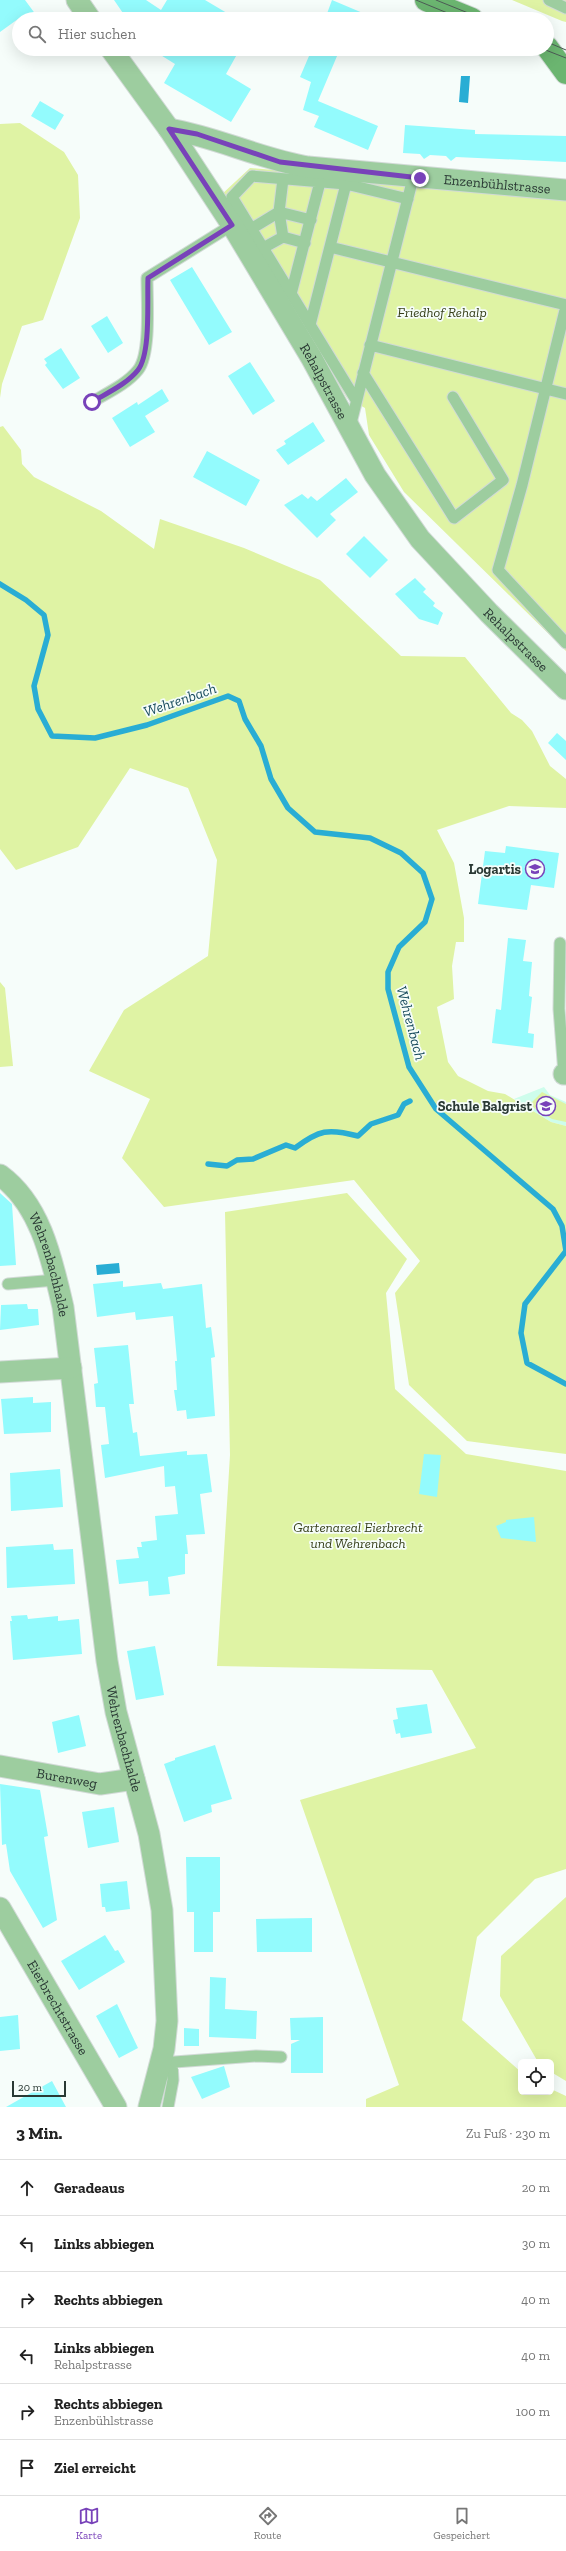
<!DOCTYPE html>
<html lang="de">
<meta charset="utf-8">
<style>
:root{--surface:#fff;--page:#f2f2f2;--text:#222;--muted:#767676;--line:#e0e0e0;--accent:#7842b9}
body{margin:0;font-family:"Zilla Slab",serif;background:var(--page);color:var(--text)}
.controls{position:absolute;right:12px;bottom:12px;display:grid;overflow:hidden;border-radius:6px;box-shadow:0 4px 16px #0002}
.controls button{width:36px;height:36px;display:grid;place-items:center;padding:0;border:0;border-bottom:1px solid var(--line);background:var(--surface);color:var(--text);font:20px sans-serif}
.scale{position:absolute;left:12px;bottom:10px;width:54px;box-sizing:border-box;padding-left:4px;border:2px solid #2a3934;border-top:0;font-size:11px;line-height:14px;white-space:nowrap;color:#2a3934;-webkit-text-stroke:3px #f6fdfa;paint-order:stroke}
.stop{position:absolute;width:12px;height:12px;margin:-9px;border:3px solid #7842b9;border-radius:50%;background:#fff}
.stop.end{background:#7842b9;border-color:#fff;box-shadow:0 1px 4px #0008}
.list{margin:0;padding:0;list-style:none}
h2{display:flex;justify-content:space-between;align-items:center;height:52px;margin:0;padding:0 16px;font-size:17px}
h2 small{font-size:13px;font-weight:400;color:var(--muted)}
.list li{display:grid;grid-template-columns:26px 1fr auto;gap:12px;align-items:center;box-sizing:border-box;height:56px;padding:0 16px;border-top:1px solid var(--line)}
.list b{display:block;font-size:15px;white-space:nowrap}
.list p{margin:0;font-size:13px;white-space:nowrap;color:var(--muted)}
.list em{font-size:13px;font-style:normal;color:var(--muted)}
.icon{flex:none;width:22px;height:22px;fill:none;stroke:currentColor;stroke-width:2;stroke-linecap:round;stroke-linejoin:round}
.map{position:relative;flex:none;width:566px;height:2107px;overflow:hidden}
.search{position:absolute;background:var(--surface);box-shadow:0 4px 16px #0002;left:12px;right:12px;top:12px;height:44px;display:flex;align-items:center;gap:10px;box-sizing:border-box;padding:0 14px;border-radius:22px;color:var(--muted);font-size:15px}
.sheet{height:388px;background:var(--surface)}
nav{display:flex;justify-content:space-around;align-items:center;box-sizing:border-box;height:56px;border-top:1px solid var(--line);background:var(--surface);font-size:11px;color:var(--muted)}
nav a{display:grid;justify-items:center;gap:2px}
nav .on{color:var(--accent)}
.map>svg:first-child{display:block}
.built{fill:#cefdec}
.green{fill:#dff3a4}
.water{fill:#29add4}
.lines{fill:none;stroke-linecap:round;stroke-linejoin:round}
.stream{stroke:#29add4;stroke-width:5.5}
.building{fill:#93fbfd}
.service-casing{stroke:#d1dad6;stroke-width:13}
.minor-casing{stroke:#d1dad6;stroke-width:23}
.secondary-casing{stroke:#d1dad6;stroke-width:24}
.service{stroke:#9dcd9f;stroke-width:11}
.minor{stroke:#9dcd9f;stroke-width:21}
.secondary{stroke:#6bb570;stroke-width:22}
.tram{stroke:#4d5b56;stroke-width:1}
.route{stroke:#7842b9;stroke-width:5}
.labels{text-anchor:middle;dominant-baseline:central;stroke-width:3.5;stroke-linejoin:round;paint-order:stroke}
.street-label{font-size:14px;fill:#2a3934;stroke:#f6fdfa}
.park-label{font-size:14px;font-style:italic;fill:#374019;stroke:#f6fdfa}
.poi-label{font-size:14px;font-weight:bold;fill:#2a3934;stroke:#f6fdfa;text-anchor:end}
.water-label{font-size:15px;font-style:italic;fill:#194c5d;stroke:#f6fdfa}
</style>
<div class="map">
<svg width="566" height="2107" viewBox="0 0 566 2107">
<rect width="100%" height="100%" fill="#f6fdfa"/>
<path class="built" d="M544,1087L550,1095L566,1102V1126L551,1122L514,1099Z"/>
<path class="green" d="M512,0H566V22L562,21Z
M20,123L64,152L78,175L80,218L43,320L22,326L2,384L0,398V124Z
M250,168L566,197V651L404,492L369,435L365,408L347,398L221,195Z
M3,426L21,450L22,464L34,477L101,511L154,549L160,519L244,548L320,580L401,656L465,657L511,713L522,720L532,731L550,766L566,779V808L509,806L437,830L454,863L464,918V942H456L452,966L454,999L437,1007L448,1062L458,1076L488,1091L505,1094L551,1122L566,1126V1454L467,1441L409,1385L395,1293L420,1261L354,1180L164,1207L122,1158L150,1099L89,1071L124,1010L208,956L217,860L188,788L130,768L78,847L16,870L0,849V427Z
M0,982L5,988L13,1066L0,1067Z
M542,1092L566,1104V1122L552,1119L529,1105Z
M347,1193L407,1259L386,1293L395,1389L466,1454L566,1471V1869L535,1879L477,1937L462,2020L521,2072V2092H551V2089L566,2096V2107H366V2099L399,2085L300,1800L476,1748L432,1670L217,1666L230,1455L225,1212Z
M566,1897V2081L551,2072V2062H538L500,1996L501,1956Z"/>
<path class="water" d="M461,76H470L468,103L459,102Z
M119,1263L120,1273L97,1275L96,1265Z"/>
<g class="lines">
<path class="stream" d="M0,584L26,600L44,615L48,635L34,686L38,709L52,736L95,738L147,725L228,696L239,701L245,719L261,746L271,779L288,808L315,832L370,838L401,853L423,873L432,899L425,922L399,947L388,972V989L409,1067L436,1109L553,1209L562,1226L566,1251L525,1304L521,1333L527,1363L566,1384
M208,1164L227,1166L237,1160L253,1159L286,1145L295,1148C319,1130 328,1128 358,1136L371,1124L398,1115L404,1104L410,1101"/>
</g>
<path class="building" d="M0,0H25L39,19H18L0,32Z
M114,0H146L161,10L167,0H205L237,19H127Z
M332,0L377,19H325Z
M151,49H240L226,74L251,89L231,122L164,83L175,64Z
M312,49H340L318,101L378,126L368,150L314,127L319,116L303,110L311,82L300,77Z
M40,101L64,115L55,130L31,116Z
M405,125L475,130V134L566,136V162L456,157L451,161L446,156L430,155L424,159L420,154L403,153Z
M192,267L232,332L209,345L170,280Z
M107,316L123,343L108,353L91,326Z
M61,348L80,378L63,389L45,365L47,363L44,359Z
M250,362L275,401L253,415L228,376Z
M162,389L169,401L145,416L155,432L130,447L112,418L137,402L138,405Z
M313,422L325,441L288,465L276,450L286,444L284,441Z
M207,451L260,480L246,506L193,477Z
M346,478L358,492L330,514L336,520L317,538L284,505L302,494L308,499L311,496L317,501Z
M364,536L388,560L370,578L346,554Z
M415,578L426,589L423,592L435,603L433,606L443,613L438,625L419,619L395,594Z
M557,733L566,741V760L548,743Z
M506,846L559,853L554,888L531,885L527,910L478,904L485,851L505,853Z
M508,938L526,940L523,961L532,962L529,996L532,997L528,1033L534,1034L533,1048L492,1043L496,1009L501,1010Z
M0,1193L12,1204L16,1265L0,1266Z
M123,1281V1287L161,1283L163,1289L202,1284L206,1328L211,1327L215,1357L211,1358L215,1416L187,1419L186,1410L177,1411L174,1390H177L175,1361H177L173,1316L136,1320L135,1312L97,1317L93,1284Z
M27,1304L28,1309H38L39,1325L0,1330L1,1305Z
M128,1345L134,1404H129L133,1433L137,1432L140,1456L187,1451V1455L207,1454L212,1492L200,1494L205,1534L186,1535L188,1554H185V1574L168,1577L170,1594L149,1596L148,1581L119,1584L116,1560L139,1558L137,1547H142L141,1542L157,1540L155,1516L178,1514L175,1486L165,1487L164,1466L105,1478L101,1445L109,1444L105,1407H96L94,1384L98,1383L94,1348Z
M33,1397V1403L51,1402V1432L4,1434L1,1399Z
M424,1454L441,1455L437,1497L419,1494Z
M60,1469L63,1507L11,1511L10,1473Z
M534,1517L536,1542L501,1538L496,1526L506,1522V1520Z
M53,1544L54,1550L73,1549L75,1584L7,1588L6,1547Z
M27,1615L28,1619L58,1616V1621L79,1619L82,1654L13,1660L10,1621H12L11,1616Z
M155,1646L164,1695L136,1700L127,1651Z
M427,1704L432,1733L401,1738L400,1733L396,1734L393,1720L398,1719L396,1708Z
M79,1715L86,1746L58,1753L52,1722Z
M215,1745L232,1799L211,1805L212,1812L184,1822L164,1764L175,1760V1758Z
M0,1784L40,1790L48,1836L44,1837L45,1844L57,1920L43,1928L10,1871L6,1844L2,1845Z
M114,1807L119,1842L88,1848L82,1812Z
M186,1857H220V1912H213V1952H194V1912H187Z
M127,1881L130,1909L106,1912L105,1907H102L100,1884Z
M312,1918V1952H257L256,1919Z
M105,1935L115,1951L118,1950L125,1962L79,1990L61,1961Z
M210,1977L226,1978L225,2009L257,2011L256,2039L209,2037Z
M117,2004L138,2048L119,2058L96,2016Z
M18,2015L20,2049L0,2051V2017Z
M323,2017V2073H291V2044L300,2040H291L290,2018Z
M184,2028L199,2029V2046H184Z
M224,2066L230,2087L202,2099L191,2077Z
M52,2081L66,2107H6Z"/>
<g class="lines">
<defs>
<path id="service" d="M549,0L566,8
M251,229L279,212L311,220
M283,237L279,212L283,179
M330,247L566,305
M263,248L283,237L305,243
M291,294L320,182
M566,306L522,485L498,570L566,643
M310,325L346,184
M370,345L566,394
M363,373L454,518L503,480L453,397
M356,400L232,197L252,176L346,184L408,199
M92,402C107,393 127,384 138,370C151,354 147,300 147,278L232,225
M350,427L413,178
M560,943L559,1009L564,1074
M8,1284L56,1280
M161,2063L256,2056L281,2057
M168,2107L173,2080L172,2062"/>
<g id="minor">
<path d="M77,0L90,19"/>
<path id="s1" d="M111,49L169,129L232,225L311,357L375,475L420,539L489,613L566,689"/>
<path id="s2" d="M169,129C217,137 260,159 308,167L566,190"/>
<path d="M564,1074H566"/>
<path id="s3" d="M0,1175C41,1205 52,1260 63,1307L107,1661L116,1712L149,1834L162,1910L167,2021L164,2049L149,2107"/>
<path d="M0,1372L71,1368"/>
<path id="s4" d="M0,1766L100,1784L134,1779"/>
<path id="s5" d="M0,1908L116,2107"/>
</g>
<path id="secondary" d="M426,0L472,19
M547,47L566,73"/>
</defs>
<use href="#service" class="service-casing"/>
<use href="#minor" class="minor-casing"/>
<use href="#secondary" class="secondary-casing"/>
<use href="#service" class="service"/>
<use href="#minor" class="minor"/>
<use href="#secondary" class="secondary"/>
<path class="tram" d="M416,0L462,19
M436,0L483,19
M547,42L566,50
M543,49L566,58"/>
</g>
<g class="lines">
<path class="route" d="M92,402C107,393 127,384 138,370C151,353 147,300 148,278L232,225L169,129L197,134L280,162L420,178"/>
</g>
<defs>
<symbol id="school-ring" viewBox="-11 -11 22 22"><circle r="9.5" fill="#f6fdfa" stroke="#7842b9" stroke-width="1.5"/><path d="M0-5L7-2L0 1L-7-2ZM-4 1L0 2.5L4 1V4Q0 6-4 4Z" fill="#7842b9"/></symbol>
</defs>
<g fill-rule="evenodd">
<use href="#school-ring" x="524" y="858" width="22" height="22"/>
<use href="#school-ring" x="535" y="1095" width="22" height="22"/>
</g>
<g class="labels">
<g class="street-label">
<text stroke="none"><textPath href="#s2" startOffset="334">Enzenbühlstrasse</textPath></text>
<text stroke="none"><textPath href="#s1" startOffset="395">Rehalpstrasse</textPath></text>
<text stroke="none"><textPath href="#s1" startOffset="719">Rehalpstrasse</textPath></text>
<text stroke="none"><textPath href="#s3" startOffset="105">Wehrenbachhalde</textPath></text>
<text stroke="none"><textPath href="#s3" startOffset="586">Wehrenbachhalde</textPath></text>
<text stroke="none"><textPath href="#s4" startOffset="68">Burenweg</textPath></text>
<text stroke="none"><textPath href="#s5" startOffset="115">Eierbrechtstrasse</textPath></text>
</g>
<g class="park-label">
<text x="442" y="312">Friedhof Rehalp</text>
<text x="358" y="1527">Gartenareal Eierbrecht<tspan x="358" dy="16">und Wehrenbach</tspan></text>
</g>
<g class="poi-label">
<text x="521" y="869">Logartis</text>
<text x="532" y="1106">Schule Balgrist</text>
</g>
<g class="water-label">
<text transform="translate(180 700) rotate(-19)">Wehrenbach</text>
<text transform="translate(411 1023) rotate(75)">Wehrenbach</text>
</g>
</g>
</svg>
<div class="controls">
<button><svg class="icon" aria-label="locate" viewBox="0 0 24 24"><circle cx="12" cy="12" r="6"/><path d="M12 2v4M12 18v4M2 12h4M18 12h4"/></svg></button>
</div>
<div class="scale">20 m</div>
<div class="stop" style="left:92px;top:402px"></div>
<div class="stop end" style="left:420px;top:178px"></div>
<div class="search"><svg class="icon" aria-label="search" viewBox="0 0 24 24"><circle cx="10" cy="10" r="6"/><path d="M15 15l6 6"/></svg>Hier suchen</div>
</div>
<section class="sheet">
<h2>3 Min.<small>Zu Fuß · 230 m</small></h2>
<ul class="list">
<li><svg class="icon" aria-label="ahead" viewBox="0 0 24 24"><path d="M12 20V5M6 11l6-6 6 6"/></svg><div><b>Geradeaus</b></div><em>20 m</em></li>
<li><svg class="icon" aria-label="left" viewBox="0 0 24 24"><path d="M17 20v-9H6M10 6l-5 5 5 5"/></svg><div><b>Links abbiegen</b></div><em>30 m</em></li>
<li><svg class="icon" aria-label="right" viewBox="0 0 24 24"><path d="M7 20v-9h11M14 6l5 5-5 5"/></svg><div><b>Rechts abbiegen</b></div><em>40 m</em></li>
<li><svg class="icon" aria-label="left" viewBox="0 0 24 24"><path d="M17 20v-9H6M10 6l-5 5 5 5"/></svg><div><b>Links abbiegen</b><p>Rehalpstrasse</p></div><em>40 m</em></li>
<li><svg class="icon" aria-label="right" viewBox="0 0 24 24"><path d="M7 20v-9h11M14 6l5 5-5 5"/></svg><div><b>Rechts abbiegen</b><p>Enzenbühlstrasse</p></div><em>100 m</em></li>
<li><svg class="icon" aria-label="arrive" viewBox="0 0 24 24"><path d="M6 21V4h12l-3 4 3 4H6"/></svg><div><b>Ziel erreicht</b></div></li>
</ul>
</section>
<nav>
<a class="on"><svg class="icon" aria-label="map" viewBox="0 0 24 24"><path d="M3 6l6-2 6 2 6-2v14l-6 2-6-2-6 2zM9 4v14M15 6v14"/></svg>Karte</a>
<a><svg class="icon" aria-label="directions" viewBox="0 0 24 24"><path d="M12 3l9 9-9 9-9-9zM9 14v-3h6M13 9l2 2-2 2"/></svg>Route</a>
<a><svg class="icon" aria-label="saved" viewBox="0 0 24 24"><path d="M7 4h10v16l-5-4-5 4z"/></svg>Gespeichert</a>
</nav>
